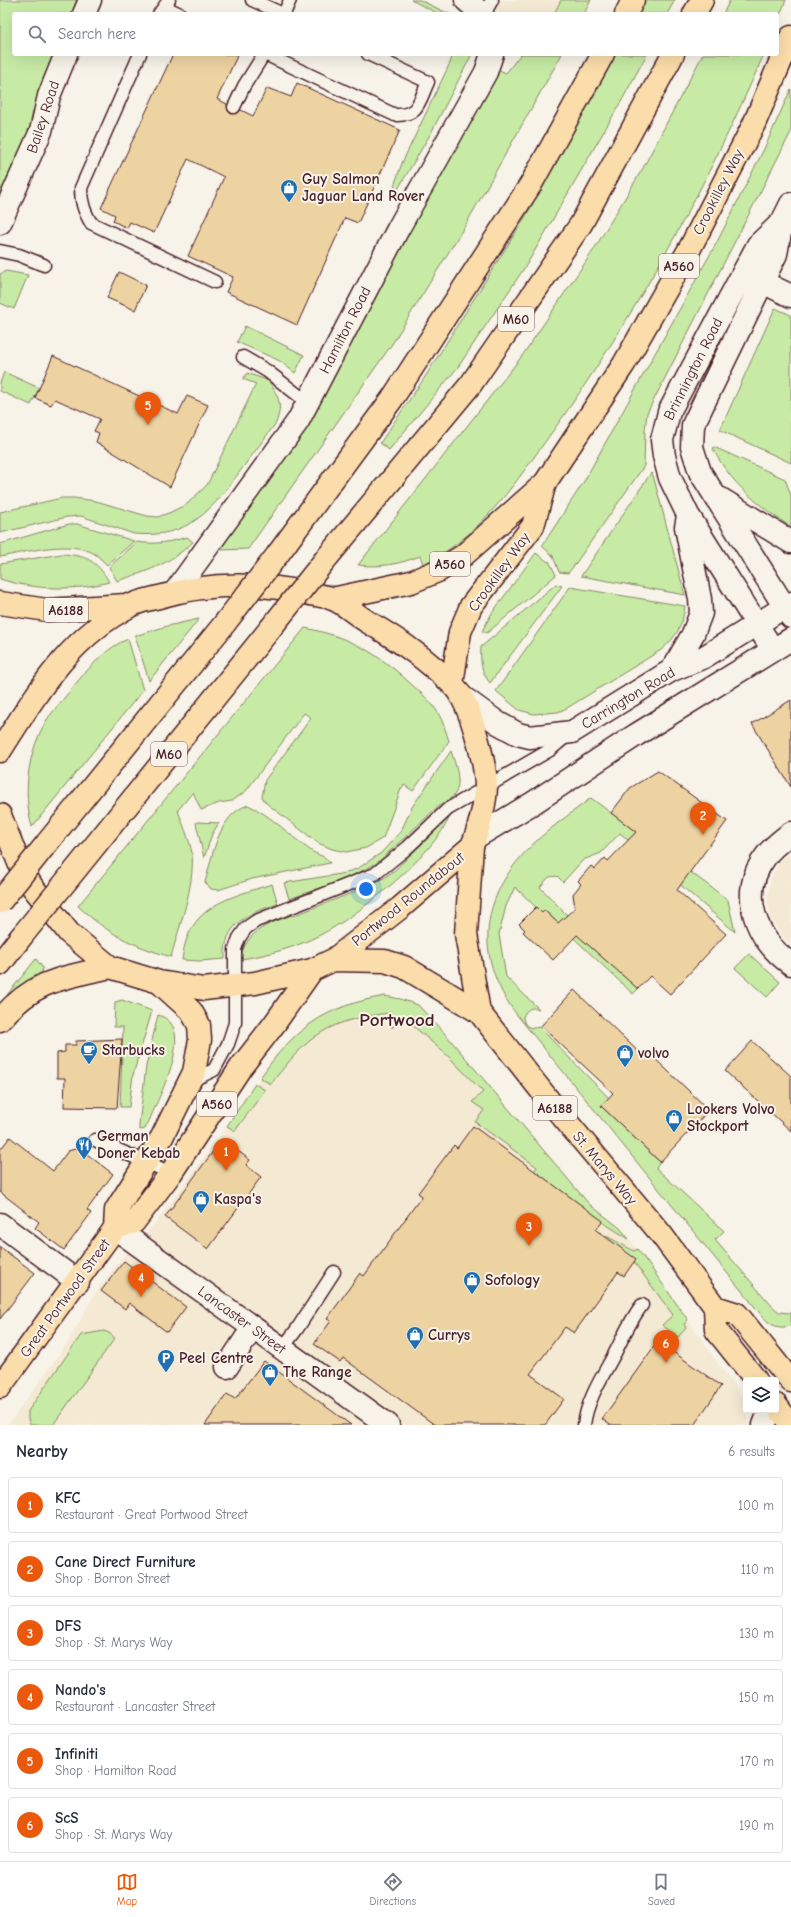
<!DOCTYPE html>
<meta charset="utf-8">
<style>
:root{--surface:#fff;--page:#f6f6f7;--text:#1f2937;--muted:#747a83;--line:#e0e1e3;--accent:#ea580c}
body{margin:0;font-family:"Comic Neue",sans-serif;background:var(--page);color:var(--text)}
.controls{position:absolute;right:12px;bottom:12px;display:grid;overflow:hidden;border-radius:4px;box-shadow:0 4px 16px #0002}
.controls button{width:36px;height:36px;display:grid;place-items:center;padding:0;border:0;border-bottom:1px solid var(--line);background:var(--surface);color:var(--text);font:20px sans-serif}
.you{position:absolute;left:366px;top:889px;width:14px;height:14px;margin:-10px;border:3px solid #fff;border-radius:50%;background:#1a73e8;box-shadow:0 0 0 6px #1a73e833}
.badge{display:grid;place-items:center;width:26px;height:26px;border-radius:50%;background:var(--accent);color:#fff;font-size:13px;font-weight:700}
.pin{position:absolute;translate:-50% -33px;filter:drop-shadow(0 1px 2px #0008)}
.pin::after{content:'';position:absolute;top:21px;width:14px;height:12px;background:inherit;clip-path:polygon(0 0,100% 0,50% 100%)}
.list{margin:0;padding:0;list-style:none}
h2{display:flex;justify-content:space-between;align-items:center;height:52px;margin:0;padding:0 16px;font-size:17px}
h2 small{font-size:13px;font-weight:400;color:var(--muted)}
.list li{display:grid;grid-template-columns:26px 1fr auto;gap:12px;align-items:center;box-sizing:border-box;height:56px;margin:0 8px 8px;padding:0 8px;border:1px solid var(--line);border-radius:4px}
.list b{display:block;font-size:15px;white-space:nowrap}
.list p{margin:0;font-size:13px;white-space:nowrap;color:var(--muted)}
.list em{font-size:13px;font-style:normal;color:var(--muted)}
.icon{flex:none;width:22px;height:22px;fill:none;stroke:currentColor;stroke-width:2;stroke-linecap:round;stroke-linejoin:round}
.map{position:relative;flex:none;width:791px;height:1425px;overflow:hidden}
.search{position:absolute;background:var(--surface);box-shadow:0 4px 16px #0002;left:12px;right:12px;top:12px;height:44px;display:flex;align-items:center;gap:10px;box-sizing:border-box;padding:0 14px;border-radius:4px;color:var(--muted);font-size:15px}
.sheet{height:436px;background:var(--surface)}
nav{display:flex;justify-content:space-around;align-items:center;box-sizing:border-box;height:56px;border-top:1px solid var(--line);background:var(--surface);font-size:11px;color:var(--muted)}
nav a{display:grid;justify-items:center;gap:2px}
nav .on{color:var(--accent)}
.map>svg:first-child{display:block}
.built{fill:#f4e9d3}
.green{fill:#c7eba5;stroke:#888568}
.building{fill:#eed3a2;stroke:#4a1f2b}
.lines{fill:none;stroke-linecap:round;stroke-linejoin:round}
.lane-casing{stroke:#4a1f2b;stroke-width:15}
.street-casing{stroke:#4a1f2b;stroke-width:25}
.secondary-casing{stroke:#4a1f2b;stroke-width:25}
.primary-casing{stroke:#4a1f2b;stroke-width:25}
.highway-casing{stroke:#4a1f2b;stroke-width:25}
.lane{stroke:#f7f3e8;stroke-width:12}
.street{stroke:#f7f3e8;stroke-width:22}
.secondary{stroke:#f7f3e8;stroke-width:22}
.primary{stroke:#fbddab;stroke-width:22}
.highway{stroke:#fbddab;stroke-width:22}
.highway-bridge-casing{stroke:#4a1f2b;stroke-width:25;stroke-linecap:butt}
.highway-bridge{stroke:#fbddab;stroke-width:22}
.labels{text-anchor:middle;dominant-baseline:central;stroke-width:4;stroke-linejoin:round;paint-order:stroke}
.shield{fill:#f7f3e8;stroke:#7e5f64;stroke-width:1}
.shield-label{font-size:14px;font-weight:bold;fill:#4a1f2b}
.street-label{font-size:15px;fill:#4a1f2b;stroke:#f7f3e8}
.poi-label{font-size:15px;font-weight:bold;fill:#4a1f2b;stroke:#f7f3e8;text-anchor:start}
.district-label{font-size:19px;font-weight:bold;fill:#4a1f2b;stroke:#f7f3e8}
</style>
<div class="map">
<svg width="791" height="1425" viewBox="0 0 791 1425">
<rect width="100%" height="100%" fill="#f7f3e8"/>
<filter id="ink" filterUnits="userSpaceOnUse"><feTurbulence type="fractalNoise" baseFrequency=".025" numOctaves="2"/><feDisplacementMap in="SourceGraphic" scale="8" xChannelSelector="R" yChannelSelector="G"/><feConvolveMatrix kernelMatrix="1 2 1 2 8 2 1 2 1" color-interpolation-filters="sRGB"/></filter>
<g filter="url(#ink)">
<path class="built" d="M472,0H561L554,14H501Z
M791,852V945L784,939L771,919L767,899L771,878L779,863Z
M385,996L400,999L418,1005L447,1036L589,1204L620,1228L642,1255L744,1400L748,1414L747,1425H8L69,1341L94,1295L122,1258L157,1221L220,1136L275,1056L294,1036L321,1016L364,1000Z"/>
<path class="green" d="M0,0H81L75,14H14V54H56L40,88L34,119L0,201Z
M411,0H420L449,14H439Z
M561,0H591L584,14H554Z
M645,0H675L667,14H638Z
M730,0H786L777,22V14H723Z
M453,54H471V56L431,133L392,199L395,183L402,163L450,63Z
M521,54H562L466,224L392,344L248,549L219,550L215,547L331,375L497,69L506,73Z
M616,54H647L622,100L527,264L458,367L389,450L380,443L423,380L526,216Z
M703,54H764C705,190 632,322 545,442C511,489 477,539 423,564L420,556C400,564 379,568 358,565L522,356L593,251L643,168Z
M791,89V132L647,413L645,430L644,466L573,567L568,573L559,572L553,556L542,546L583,483L717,242L764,149Z
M6,271L28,275L14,309L0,303V274Z
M775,308L791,315V463L720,430Z
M245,326L304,355L295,373L280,361L237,342Z
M4,372L39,388L31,405L0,391V383Z
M247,373L269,381C279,399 283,403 276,423C264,439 253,454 241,470C212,510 189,539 134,534L81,516L67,517L0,533V512L62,498H74L96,501L147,516L158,517L171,512L187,504L207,485L256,384L243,379Z
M714,447L785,479L791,495V527C759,506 731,484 713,449Z
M651,473L653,475L685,595L581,576Z
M69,524H77L134,541L107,565C103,561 99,557 95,554C70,539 27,552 0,557V544Z
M187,537L193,542C168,565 148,571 117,581L109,567L137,542C155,545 170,542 187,537Z
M536,553L548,562L549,561L556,575L487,633L482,631L492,613Z
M61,554C85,555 97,560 109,582C75,591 34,590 0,579V564Z
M556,584L562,586L490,683C481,672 480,661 481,647Z
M570,587L685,606C683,625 676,638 661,650L567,708L558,712L534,714L519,710L496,691Z
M199,619L149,681L135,636L167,626Z
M305,628C350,637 378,653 411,684C421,693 431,701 438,713C443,721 446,732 449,741L413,791L404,785L401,789L383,838L366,848L346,852L332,849L318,843L266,803L262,797L265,780L311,718L304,713L246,791L232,801L219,803L201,810L193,792L178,810C182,824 190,839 192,854C195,885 179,927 171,957C131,945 108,934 78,906Z
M128,639L143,690L32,827C22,791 28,750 48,718C57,706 68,694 77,682C91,666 107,647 128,639Z
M451,751C455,763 463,784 454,795C451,799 446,802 441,804L377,863L344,880L289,899L284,883L340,874L357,869L381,853L401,831L412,807Z
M591,798L728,900L735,932L620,833L601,853L583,860L563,882L557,876L549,877L540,887L638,989L633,994L544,910L542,913L515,887L506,906L499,934L506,977L539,1009C532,1006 526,1009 523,1017C524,1026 530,1030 539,1027L609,1098L601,1106L660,1162L656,1168L724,1231L715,1240L772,1306L779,1312L791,1313V1326C779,1329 771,1326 763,1317L517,1015C480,967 477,913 515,864C536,837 565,818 591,798Z
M248,805C271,815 290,836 310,850C316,855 327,856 330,863L252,879L218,890L211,889L205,882C213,855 218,815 248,805Z
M450,816C435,854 357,917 320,935C295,948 268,955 241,959C244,932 270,923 292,915L293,916L367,887L384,878L396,869Z
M197,822L219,823L212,834L204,858L196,823Z
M272,884L278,904C249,913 223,923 225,959L200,961L182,960C188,906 227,898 272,884Z
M749,954L780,982L767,997L735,968Z
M36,959L43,968L42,972L7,995Z
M385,996L400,999L418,1005L447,1036L589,1204L620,1228L629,1239L602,1222L534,1171L537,1167L475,1122L484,1110L472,1102L483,1092L449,1057L403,1017L392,1028L391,1013C329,1019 308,1035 271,1084L260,1078C294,1028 326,1006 385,996Z
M122,1000L152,1011L133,1075L129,1107H120L123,1027H114L115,1002Z
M158,1015C198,1026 159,1095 150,1119L145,1129L141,1130L139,1129V1125L146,1066Z
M255,1084L265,1090L235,1131L227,1126Z
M599,1232L634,1251L637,1249L642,1255L688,1320L684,1324L686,1328L678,1337L662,1325L673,1315L634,1262Z
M104,1331L109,1333L115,1338L53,1425H30L28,1419V1411L81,1335Z"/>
<path class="building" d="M173,54H238L217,99L227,104L228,111L231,114L238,113L241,110L253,116L267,88L291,97L297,83L400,130L358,223L345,218L297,325L226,292L233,277L188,256L224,177L188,159L154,233L130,222L127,228L113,221L115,215L101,208Z
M119,272L146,285L135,310L107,298Z
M53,356L178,414L187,396L208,405L170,487L96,442L99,433L94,431L100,419L55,399L51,405L35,398Z
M791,700V787L752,724Z
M658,771L727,821L677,890L726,934L670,994L650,976L638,989L577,935L553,960L523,932L525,930L519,924L536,907L542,913L544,910L558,923L575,908L573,894L581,884L578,881L591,866L595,869L605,858L608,861L636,832L611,813L630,788Z
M574,990L645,1058L649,1053L709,1110L660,1162L601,1106L613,1093L541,1026Z
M122,1039L117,1108L64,1107L65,1078H57V1053L65,1052V1045H76V1041Z
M752,1041L791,1076V1131L725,1071Z
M473,1126L603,1221L596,1230L636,1259L624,1276L618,1272L574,1333L565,1327L530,1374L564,1399L545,1425H435L343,1358L340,1362L314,1344L331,1321L327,1319L360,1273L364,1276L422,1196L418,1193L454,1145L457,1148Z
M10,1137L53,1171L68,1151L79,1148L113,1174L87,1210L91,1213L64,1250L35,1228L39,1222L0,1192V1150Z
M222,1139L250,1160L246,1165L261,1177L208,1249L165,1217Z
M0,1247L35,1273L0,1319Z
M124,1261L186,1307L167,1332L129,1303L125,1309L101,1291Z
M658,1341L721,1386L694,1425H610L602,1419Z
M264,1361L351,1425H205L227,1394L235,1399Z"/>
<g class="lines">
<defs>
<path id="lane" d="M252,0L283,14
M165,7L180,14
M159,14L169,0
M284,14L290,0
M484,14L492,0
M140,54L81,188C81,202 84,211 91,223L215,282
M265,54L395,115C419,116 419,101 428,82L368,54
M234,107L244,86L264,54
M0,251L19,255L44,265
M243,357L267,371L307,402
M191,1081L214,1070L228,1044L235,1023V949L239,938L246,928L256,921L375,874L407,848L448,809L550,750L569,734
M95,1140L171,1173
M282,1349L297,1329L334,1272
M584,1425C587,1399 604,1374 616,1351C624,1335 631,1319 642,1305"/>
<path id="street" d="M466,0L482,14
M84,14L90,0
M0,223L41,131L49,96L66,54
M746,274L791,296
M175,592L298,421L398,229L486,72L492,54
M791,833C782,840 772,847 766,856C737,893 756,940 791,964
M0,1224L78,1282
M115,1228L388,1425
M227,1367L246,1338
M764,1425L770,1410"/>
<path id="secondary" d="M791,204L782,222L776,254L693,425L692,447L700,472L791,617
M719,498L791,542
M773,650L688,515L670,478L664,456L662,440L669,412L758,245L782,222
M672,670L693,634L701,613L700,599L686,527L688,516
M461,696L498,723L518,734L530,737L572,732L672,670L704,657L791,603
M476,837L533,803L636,735L791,639"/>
<path id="primary" d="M332,599L411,582L440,570L464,555L545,483L624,364L690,248L754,124L791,37
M0,603L47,610L126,605
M452,684L460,632L471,606L533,526L545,483
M0,751C37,693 68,638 132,605C140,601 151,599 159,597C209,582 256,582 306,593C314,595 324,596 331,598C344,603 356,615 368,622C395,638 415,651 439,672C447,679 456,686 461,696C472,714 486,765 486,786C486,802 478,832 472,846L400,908L333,960L312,970L255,983L204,989L159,982L110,967L69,933L31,885L19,863L0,815
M472,846L466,934L479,1012
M333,960L385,961L404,967L479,1012L551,1103L661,1234L715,1307L716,1330L756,1380
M115,1228L134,1222L171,1173L241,1067L275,1023L312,970
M715,1307L737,1314L791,1381
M0,1387L115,1228L116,1210L162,1137L194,1072L200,1040L199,1025L191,1011L159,982
M776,1405L791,1425"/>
<path id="highway" d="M626,14L633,0
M694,14L702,0
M278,554L392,399L531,184L603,54
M325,560L471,384L581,224L673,54
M47,843L225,623
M68,879L270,629
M0,964L21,937
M0,1020C34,980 62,978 110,967"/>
</defs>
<use href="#lane" class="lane-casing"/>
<use href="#street" class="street-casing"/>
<use href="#secondary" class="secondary-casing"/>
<use href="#primary" class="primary-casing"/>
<use href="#highway" class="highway-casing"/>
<use href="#lane" class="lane"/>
<use href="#street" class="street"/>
<use href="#secondary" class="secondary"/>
<use href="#primary" class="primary"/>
<use href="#highway" class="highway"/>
<defs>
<path id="highway-bridge" d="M225,623L278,554
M270,629L325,560
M0,902L47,843
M21,937L68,879"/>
</defs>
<use href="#highway-bridge" class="highway-bridge-casing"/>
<use href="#highway-bridge" class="highway-bridge"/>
</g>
</g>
<defs>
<symbol id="shop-pin" viewBox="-11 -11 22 30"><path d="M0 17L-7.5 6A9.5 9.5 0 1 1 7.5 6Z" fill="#1f6fb2" stroke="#f7f3e8"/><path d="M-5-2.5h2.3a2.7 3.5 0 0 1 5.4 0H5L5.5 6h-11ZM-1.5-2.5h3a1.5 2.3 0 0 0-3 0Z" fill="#fff"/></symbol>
<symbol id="cafe-pin" viewBox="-11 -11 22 30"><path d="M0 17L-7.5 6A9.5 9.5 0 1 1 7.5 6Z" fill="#1f6fb2" stroke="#f7f3e8"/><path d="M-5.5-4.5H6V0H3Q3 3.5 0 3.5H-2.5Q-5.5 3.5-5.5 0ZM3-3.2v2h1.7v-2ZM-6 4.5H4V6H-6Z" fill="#fff"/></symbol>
<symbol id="restaurant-pin" viewBox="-11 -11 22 30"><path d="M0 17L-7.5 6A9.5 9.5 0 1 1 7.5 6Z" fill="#1f6fb2" stroke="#f7f3e8"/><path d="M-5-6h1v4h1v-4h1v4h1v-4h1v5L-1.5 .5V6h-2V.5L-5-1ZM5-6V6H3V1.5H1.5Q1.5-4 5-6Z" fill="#fff"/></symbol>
<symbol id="parking-pin" viewBox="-11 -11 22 30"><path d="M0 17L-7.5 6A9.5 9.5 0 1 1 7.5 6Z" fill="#1f6fb2" stroke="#f7f3e8"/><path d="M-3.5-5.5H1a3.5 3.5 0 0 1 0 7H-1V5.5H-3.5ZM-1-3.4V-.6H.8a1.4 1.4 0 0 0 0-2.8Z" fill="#fff"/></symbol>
</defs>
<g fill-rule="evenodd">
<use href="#shop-pin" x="279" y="178" width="20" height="27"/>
<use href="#cafe-pin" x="79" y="1040" width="20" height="27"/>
<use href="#shop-pin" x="615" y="1043" width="20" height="27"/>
<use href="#shop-pin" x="664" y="1108" width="20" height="27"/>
<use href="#restaurant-pin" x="74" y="1135" width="20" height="27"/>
<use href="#shop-pin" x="191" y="1189" width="20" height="27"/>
<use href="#shop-pin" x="462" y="1270" width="20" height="27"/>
<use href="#shop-pin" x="405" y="1325" width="20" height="27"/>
<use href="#parking-pin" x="156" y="1348" width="20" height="27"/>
<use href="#shop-pin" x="260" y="1362" width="20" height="27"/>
</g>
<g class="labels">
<g class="shield">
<rect x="659" y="254" width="40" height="24" rx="3"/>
<rect x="498" y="307" width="36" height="24" rx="3"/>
<rect x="430" y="552" width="40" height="24" rx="3"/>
<rect x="44" y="598" width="44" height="24" rx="3"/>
<rect x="151" y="742" width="36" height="24" rx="3"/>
<rect x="197" y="1092" width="40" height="24" rx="3"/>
<rect x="533" y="1096" width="44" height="24" rx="3"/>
</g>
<g class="shield-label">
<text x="679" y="266">A560</text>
<text x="516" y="319">M60</text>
<text x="450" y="564">A560</text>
<text x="66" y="610">A6188</text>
<text x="169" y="754">M60</text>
<text x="217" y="1104">A560</text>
<text x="555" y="1108">A6188</text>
</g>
<g class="street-label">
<text transform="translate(43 117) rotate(-72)">Bailey Road</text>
<text transform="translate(718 192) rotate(-63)">Crookilley Way</text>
<text transform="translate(345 330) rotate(-63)">Hamilton Road</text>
<text transform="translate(693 369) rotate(-63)">Brinnington Road</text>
<text transform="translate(499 572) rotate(-54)">Crookilley Way</text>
<text transform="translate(628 698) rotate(-31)">Carrington Road</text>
<text transform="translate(408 899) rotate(-39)">Portwood Roundabout</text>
<text transform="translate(605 1168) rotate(50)">St. Marys Way</text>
<text transform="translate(65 1298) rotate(-54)">Great Portwood Street</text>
<text transform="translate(242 1320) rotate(36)">Lancaster Street</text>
</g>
<g class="poi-label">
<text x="302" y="179">Guy Salmon<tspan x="302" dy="17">Jaguar Land Rover</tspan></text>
<text x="102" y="1050">Starbucks</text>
<text x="638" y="1053">volvo</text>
<text x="687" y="1109">Lookers Volvo<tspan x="687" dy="17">Stockport</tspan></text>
<text x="97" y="1136">German<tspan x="97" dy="17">Doner Kebab</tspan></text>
<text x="214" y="1199">Kaspa's</text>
<text x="485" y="1280">Sofology</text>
<text x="428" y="1335">Currys</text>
<text x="179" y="1358">Peel Centre</text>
<text x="283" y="1372">The Range</text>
</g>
<g class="district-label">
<text x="397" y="1020">Portwood</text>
</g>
</g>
</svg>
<div class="controls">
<button><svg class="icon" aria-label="layers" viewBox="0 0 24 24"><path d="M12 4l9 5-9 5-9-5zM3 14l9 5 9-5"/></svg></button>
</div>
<div class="you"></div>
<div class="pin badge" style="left:226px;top:1171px">1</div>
<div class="pin badge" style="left:703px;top:835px">2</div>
<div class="pin badge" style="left:529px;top:1246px">3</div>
<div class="pin badge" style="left:141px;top:1297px">4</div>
<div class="pin badge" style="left:148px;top:425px">5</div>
<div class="pin badge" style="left:666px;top:1363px">6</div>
<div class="search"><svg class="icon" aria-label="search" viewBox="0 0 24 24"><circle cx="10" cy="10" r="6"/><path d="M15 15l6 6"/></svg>Search here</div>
</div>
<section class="sheet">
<h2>Nearby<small>6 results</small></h2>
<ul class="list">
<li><span class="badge">1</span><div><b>KFC</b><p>Restaurant · Great Portwood Street</p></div><em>100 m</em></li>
<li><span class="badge">2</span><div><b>Cane Direct Furniture</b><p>Shop · Borron Street</p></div><em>110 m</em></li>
<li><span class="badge">3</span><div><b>DFS</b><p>Shop · St. Marys Way</p></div><em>130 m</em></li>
<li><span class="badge">4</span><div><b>Nando's</b><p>Restaurant · Lancaster Street</p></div><em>150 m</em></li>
<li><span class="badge">5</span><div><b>Infiniti</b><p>Shop · Hamilton Road</p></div><em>170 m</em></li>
<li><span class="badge">6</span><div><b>ScS</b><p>Shop · St. Marys Way</p></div><em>190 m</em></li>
</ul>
</section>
<nav>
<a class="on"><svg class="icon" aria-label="map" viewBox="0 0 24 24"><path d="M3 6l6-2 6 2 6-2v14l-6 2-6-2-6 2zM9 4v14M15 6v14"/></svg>Map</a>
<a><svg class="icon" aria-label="directions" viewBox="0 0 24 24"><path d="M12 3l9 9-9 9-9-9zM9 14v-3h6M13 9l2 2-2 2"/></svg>Directions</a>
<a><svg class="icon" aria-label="saved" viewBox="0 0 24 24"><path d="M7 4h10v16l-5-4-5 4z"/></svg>Saved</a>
</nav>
